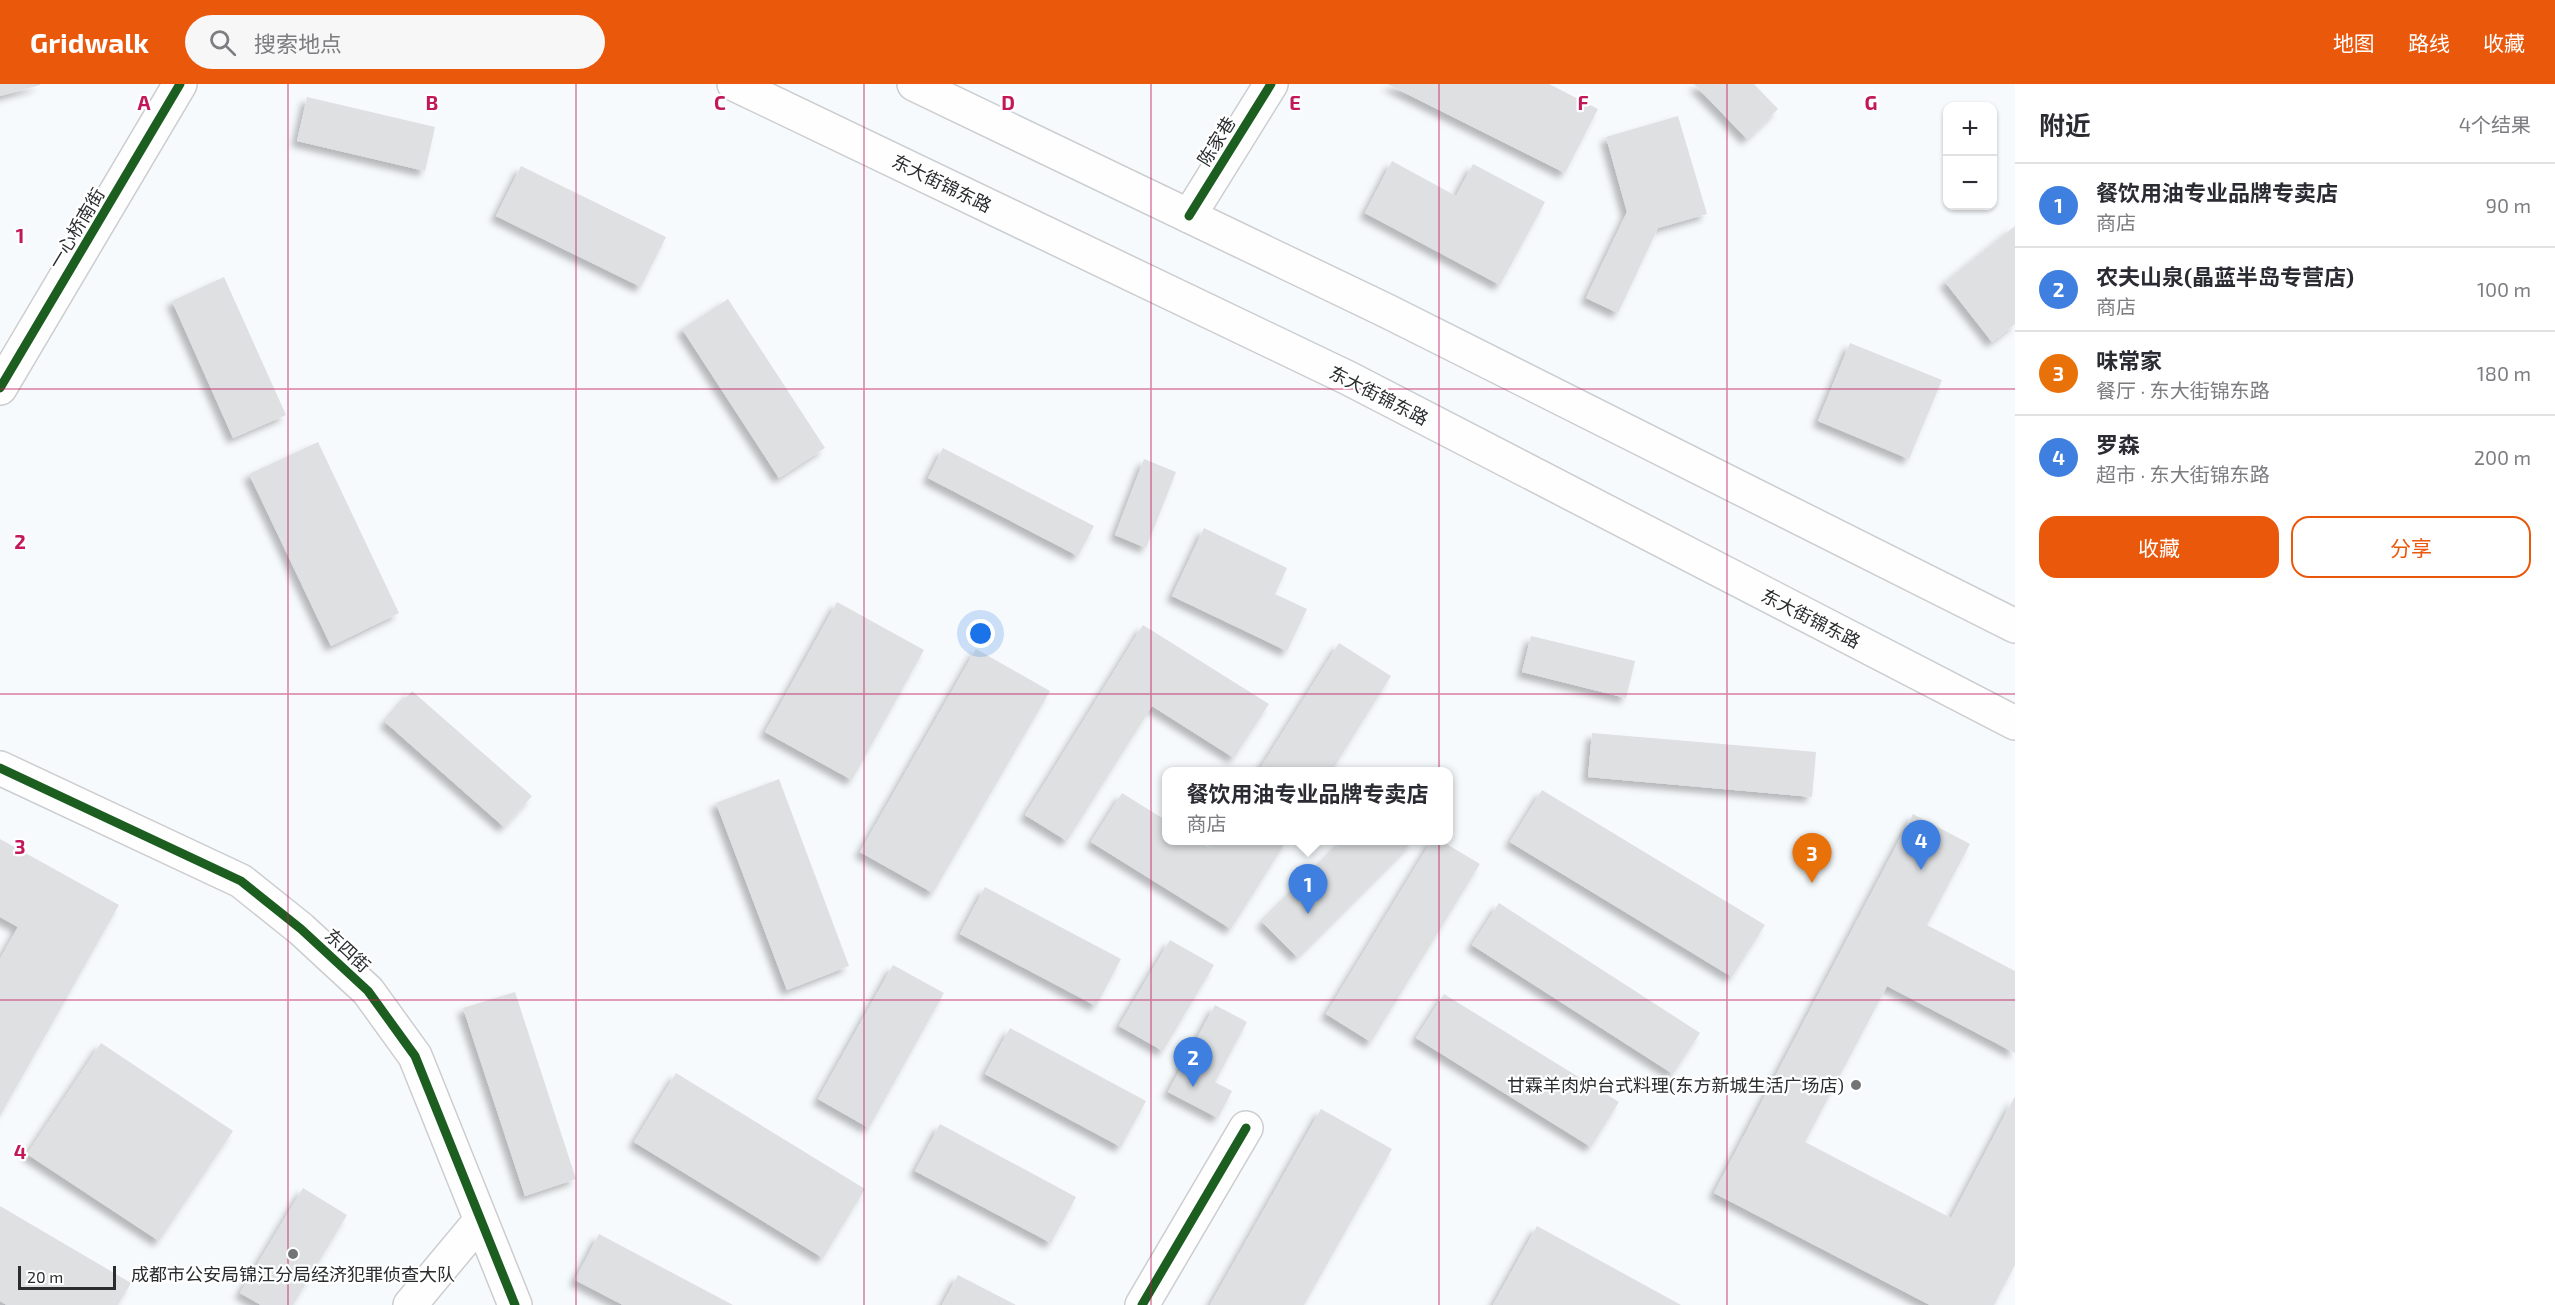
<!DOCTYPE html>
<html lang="zh">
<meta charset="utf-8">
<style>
:root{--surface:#fff;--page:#f7f7f7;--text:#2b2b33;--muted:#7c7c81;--line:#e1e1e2;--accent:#ea580c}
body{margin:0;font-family:"Exo 2","Noto Sans SC",sans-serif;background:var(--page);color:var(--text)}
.controls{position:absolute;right:18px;top:18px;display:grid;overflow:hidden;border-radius:12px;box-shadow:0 2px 4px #0004}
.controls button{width:54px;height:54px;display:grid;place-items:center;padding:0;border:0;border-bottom:2px solid var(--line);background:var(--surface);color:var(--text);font:30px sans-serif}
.scale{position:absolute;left:18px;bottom:15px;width:98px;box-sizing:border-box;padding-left:6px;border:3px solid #2a2c2e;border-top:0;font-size:16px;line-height:21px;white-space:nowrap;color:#2a2c2e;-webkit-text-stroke:4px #fff;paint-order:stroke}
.you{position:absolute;left:981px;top:550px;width:21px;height:21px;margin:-15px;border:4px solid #fff;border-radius:50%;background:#1a73e8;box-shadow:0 0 0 9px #1a73e833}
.badge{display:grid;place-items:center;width:39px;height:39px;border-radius:50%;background:var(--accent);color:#fff;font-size:20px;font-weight:700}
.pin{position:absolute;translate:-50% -50px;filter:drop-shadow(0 2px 3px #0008)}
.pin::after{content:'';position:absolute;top:32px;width:21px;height:18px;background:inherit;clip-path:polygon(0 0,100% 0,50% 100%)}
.popup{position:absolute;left:1162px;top:683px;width:291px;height:78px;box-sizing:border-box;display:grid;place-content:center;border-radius:12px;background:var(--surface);filter:drop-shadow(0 2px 4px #0005);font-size:20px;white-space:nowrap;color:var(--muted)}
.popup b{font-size:22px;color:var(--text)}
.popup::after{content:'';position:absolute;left:50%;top:100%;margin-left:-12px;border:12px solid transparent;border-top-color:var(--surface)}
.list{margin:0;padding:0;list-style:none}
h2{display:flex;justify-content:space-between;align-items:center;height:78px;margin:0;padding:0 24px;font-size:26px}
h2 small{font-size:20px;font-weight:400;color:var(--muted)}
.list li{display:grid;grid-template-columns:39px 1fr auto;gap:18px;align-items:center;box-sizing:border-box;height:84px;padding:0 24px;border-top:2px solid var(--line)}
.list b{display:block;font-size:22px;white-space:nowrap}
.list p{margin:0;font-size:20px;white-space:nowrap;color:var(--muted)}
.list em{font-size:20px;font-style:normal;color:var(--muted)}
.actions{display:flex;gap:12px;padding:18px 24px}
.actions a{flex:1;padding:14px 0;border:2px solid var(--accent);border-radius:18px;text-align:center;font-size:21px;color:var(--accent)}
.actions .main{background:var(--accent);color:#fff}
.icon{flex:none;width:33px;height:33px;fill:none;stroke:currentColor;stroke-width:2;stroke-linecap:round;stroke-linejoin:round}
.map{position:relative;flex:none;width:2015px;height:1221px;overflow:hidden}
header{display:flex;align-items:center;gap:36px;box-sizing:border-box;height:84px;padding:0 30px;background:var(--accent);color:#fff}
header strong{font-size:28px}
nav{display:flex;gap:33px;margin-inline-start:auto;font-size:21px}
.search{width:420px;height:54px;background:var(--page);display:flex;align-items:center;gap:15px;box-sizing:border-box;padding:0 21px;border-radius:33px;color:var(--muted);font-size:22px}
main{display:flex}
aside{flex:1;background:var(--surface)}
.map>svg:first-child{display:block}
.building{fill:#dee0e2;filter:url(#shadow)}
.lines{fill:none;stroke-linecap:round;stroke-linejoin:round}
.street-casing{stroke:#cbcdcf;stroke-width:36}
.primary-casing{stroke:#cbcdcf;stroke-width:36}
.street{stroke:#fefeff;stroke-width:33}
.primary{stroke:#fefeff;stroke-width:33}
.cycleway-casing{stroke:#fff;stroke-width:13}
.cycleway{stroke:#1b5e20;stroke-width:9}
.grid{fill:none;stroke:#c2185b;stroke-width:1.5;stroke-opacity:0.55}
.poi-dot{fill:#727476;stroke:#fff;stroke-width:2}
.labels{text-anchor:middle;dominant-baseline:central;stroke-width:4.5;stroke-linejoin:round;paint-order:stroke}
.street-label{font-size:18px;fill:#2a2c2e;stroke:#fff}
.poi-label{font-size:18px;fill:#2a2c2e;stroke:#fff;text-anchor:end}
.grid-label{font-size:20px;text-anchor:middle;font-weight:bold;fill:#c2185b;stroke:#fff;stroke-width:4.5;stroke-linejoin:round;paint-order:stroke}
</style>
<header>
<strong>Gridwalk</strong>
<div class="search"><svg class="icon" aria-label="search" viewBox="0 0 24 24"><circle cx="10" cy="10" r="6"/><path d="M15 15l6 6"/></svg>搜索地点</div>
<nav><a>地图</a><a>路线</a><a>收藏</a></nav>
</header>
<main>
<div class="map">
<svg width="2015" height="1221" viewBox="0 0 2015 1221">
<defs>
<filter id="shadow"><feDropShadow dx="-5.5" dy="5.5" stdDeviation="3" flood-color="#0004"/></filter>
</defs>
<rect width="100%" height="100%" fill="#f7fafc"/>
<path class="building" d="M0,0H40V1L0,12Z
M1387,0H1549L1598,25L1565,89Z
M1694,0H1754L1778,25L1747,55Z
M307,13L435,43L425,87L297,57Z
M1678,32L1707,130L1658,144L1618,229L1586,214L1627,128L1606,53Z
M1392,77L1456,112L1473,80L1545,118L1500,201L1365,129Z
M521,82L666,153L641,203L496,132Z
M2015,142V240L1992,258L1945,198Z
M224,193L286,331L233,354L172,217Z
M728,215L825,364L779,394L682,245Z
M1850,259L1942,296L1909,375L1818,337Z
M318,358L399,529L331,562L249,390Z
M943,364L1094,442L1078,472L928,394Z
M1144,375L1176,388L1146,464L1115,451Z
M1204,444L1287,484L1275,510L1307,525L1287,567L1172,512Z
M837,518L924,566L852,696L765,648Z
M1143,541L1269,620L1234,674L1152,622L1067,757L1025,731Z
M1531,552L1635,577L1626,614L1522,588Z
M1339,559L1391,592L1331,688H1258Z
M976,565L1050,607L933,809L860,768Z
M412,607L532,712L504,743L385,638Z
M1592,649L1816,668L1812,713L1588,693Z
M779,695L849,882L787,906L716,719Z
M1542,706L1765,841L1732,893L1510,758Z
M1122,709L1167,737V756H1198L1209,764L1214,756H1287L1231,845L1091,758Z
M1913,730L1970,760L1927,841L2015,887V969L1887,902L1805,1058L1951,1134L2015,1012V1181L1994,1221H1930L1714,1109Z
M0,755L119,821L0,1032V875L18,843L0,833Z
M1344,756H1414L1297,873L1262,838Z
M1432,756H1440L1480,780L1371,958L1326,930Z
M985,803L1121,875L1096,922L960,850Z
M1499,819L1700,949L1673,990L1472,861Z
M1170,856L1214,881L1163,967L1119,942Z
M893,881L944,909L869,1044L818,1015Z
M515,908L576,1095L525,1112L463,924Z
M1444,910L1619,1018L1591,1063L1416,954Z
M1215,921L1247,938L1215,998L1232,1007L1218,1034L1168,1008Z
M1010,944L1146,1017L1121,1063L985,990Z
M101,959L233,1047L159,1157L27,1070Z
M676,989L865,1105L823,1174L634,1058Z
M1321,1025L1392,1065L1304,1221H1210Z
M940,1040L1076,1113L1051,1159L915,1087Z
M303,1104L347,1131L293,1221H261L240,1209Z
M0,1122L131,1199L118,1221H7L0,1217Z
M1537,1142L1681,1221H1493Z
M599,1150L733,1221H623L575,1196Z
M958,1191L1016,1221H942Z"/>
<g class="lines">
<defs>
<path id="street" d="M1189,132L1271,0
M0,304L180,0
M0,684L241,797L301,845L368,907L415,972L515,1221
M410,1221L480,1137
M1142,1221L1246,1044"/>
<path id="primary" d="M734,0L1348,294L2015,639
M914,0L1387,227L2015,542"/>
</defs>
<use href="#street" class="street-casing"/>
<use href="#primary" class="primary-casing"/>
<use href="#street" class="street"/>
<use href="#primary" class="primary"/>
<defs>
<path id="cycleway" d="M1189,132L1271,0
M0,304L180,0
M0,684L241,797L301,845L368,907L415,972L515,1221
M1142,1221L1246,1044"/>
</defs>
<use href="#cycleway" class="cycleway-casing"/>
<use href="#cycleway" class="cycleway"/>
</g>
<path class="grid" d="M288,0V1221M576,0V1221M864,0V1221M1151,0V1221M1439,0V1221M1727,0V1221M0,305H2015M0,610H2015M0,916H2015"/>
<g class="poi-dot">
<circle cx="1856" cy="1001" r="6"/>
<circle cx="293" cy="1170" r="6"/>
</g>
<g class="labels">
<g class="street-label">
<text transform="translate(1216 57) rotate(-58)">陈家巷</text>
<text transform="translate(942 99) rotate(26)">东大街锦东路</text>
<text transform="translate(76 144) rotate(-59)">一心桥南街</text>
<text transform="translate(1379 311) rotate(27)">东大街锦东路</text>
<text transform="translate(1811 534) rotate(27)">东大街锦东路</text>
<text transform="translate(348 866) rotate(43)">东四街</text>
</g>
<g class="poi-label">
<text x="1844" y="1001">甘霖羊肉炉台式料理(东方新城生活广场店)</text>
<text x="293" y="1190" text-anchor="middle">成都市公安局锦江分局经济犯罪侦查大队</text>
</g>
</g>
<g class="grid-label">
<text x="144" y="26">A</text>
<text x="432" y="26">B</text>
<text x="720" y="26">C</text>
<text x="1008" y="26">D</text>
<text x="1295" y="26">E</text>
<text x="1583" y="26">F</text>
<text x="1871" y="26">G</text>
<text x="20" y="159">1</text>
<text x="20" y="465">2</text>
<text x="20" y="770">3</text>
<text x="20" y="1075">4</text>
</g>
</svg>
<div class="controls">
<button>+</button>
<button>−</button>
</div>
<div class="scale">20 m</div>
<div class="you"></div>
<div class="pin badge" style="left:1308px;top:830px;background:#3f7fe0">1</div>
<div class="popup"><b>餐饮用油专业品牌专卖店</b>商店</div>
<div class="pin badge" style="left:1193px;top:1003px;background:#3f7fe0">2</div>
<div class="pin badge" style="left:1812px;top:799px;background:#e8710a">3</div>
<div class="pin badge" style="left:1921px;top:786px;background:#3f7fe0">4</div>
</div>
<aside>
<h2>附近<small>4个结果</small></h2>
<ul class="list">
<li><span class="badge" style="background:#3f7fe0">1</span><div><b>餐饮用油专业品牌专卖店</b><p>商店</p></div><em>90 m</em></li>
<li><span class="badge" style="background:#3f7fe0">2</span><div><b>农夫山泉(晶蓝半岛专营店)</b><p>商店</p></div><em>100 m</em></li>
<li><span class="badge" style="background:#e8710a">3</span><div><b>味常家</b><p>餐厅 · 东大街锦东路</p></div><em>180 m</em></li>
<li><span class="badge" style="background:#3f7fe0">4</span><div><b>罗森</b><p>超市 · 东大街锦东路</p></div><em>200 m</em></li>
</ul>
<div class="actions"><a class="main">收藏</a><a>分享</a></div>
</aside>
</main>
